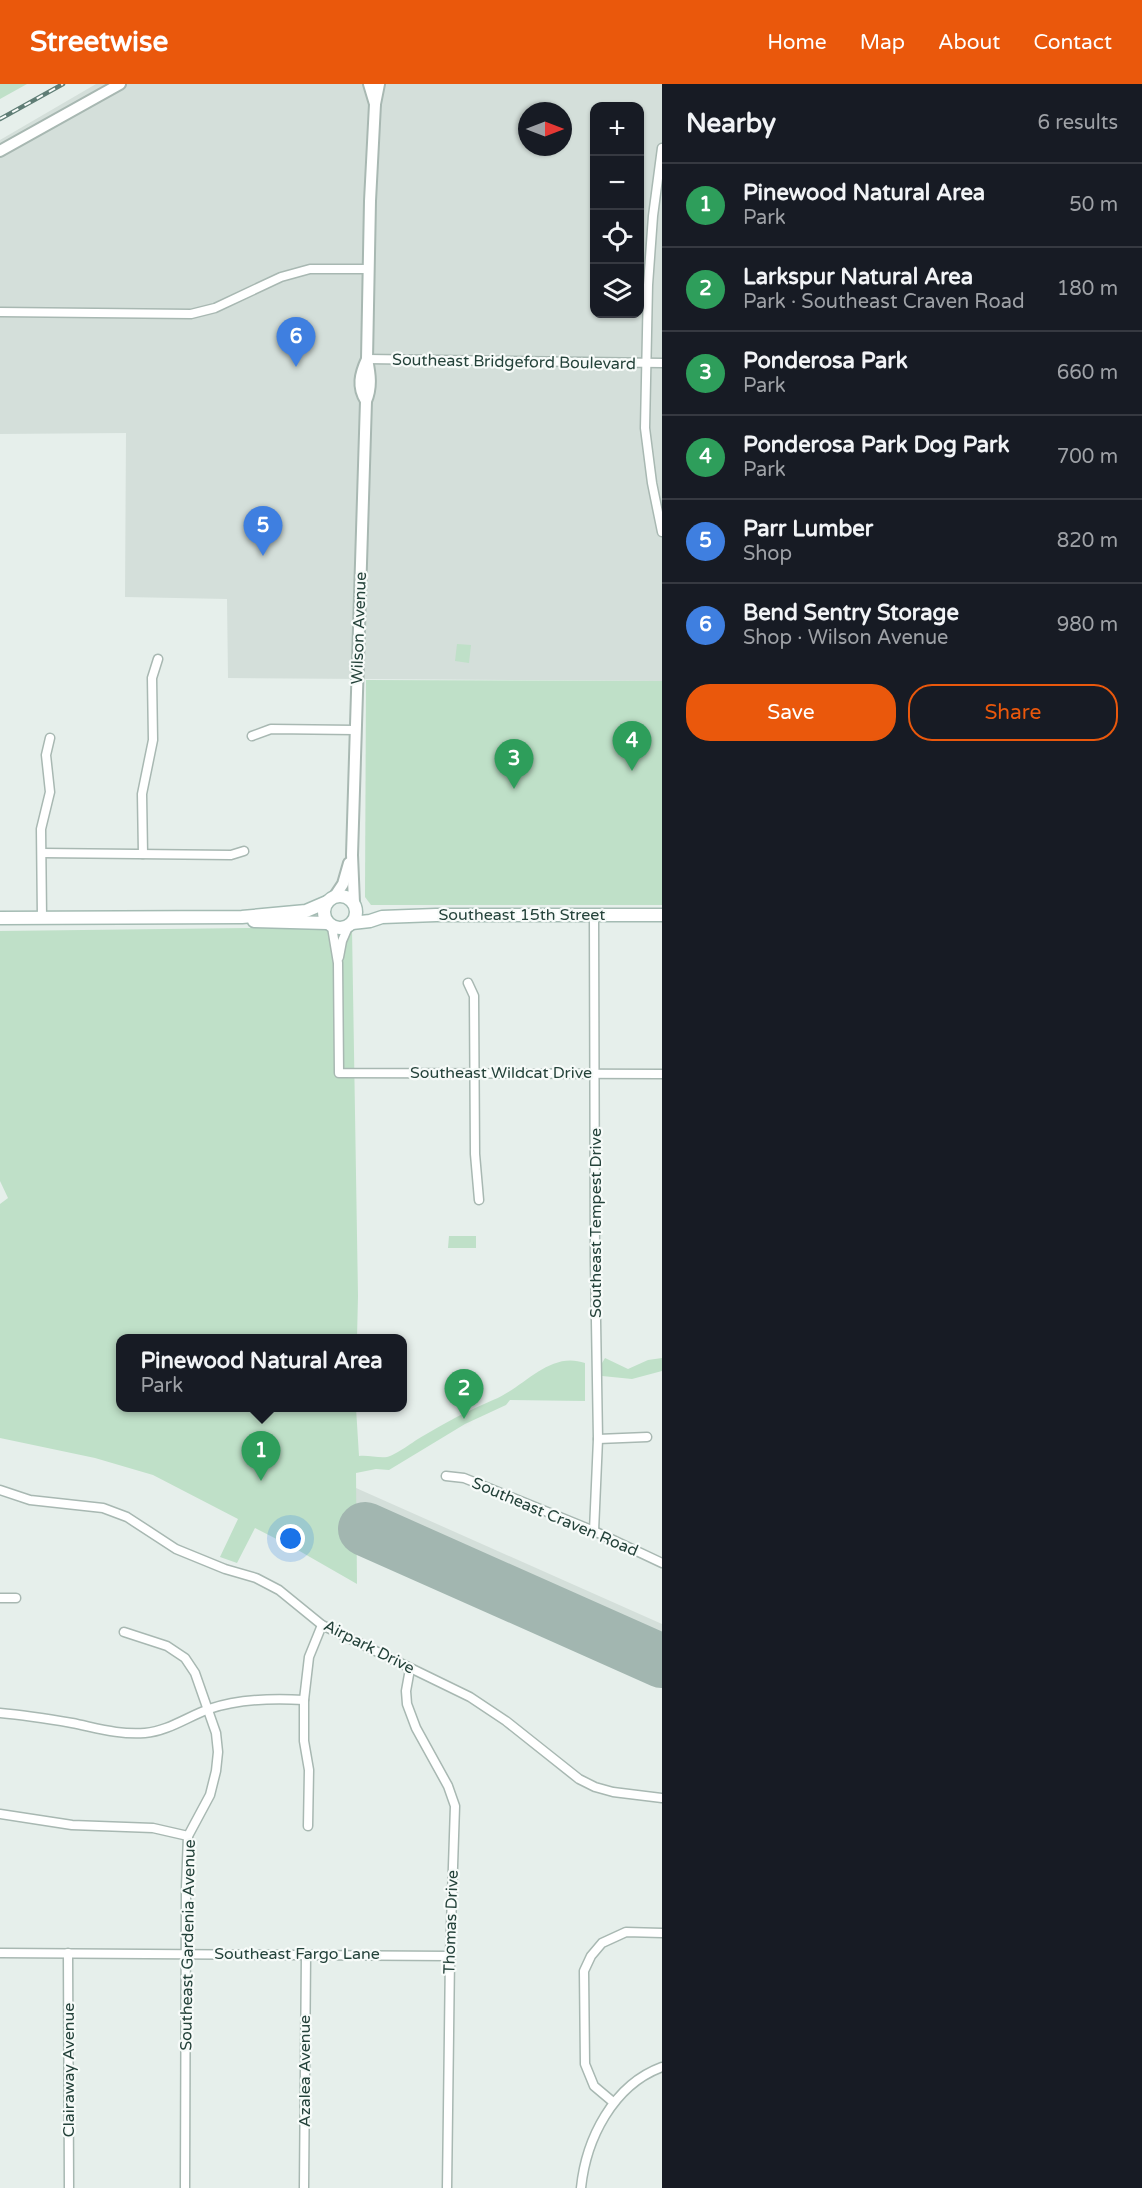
<!DOCTYPE html>
<meta charset="utf-8">
<style>
:root{--surface:#171b24;--page:#242831;--text:#f1f3f6;--muted:#9ea1a6;--line:#363941;--accent:#ea580c}
body{margin:0;font-family:"Varela Round",sans-serif;background:var(--page);color:var(--text)}
.controls{position:absolute;right:18px;top:18px;display:grid;overflow:hidden;border-radius:12px;box-shadow:0 2px 4px #0004}
.controls button{width:54px;height:54px;display:grid;place-items:center;padding:0;border:0;border-bottom:2px solid var(--line);background:var(--surface);color:var(--text);font:30px sans-serif}
.compass{position:absolute;left:518px;top:18px;width:54px;height:54px;border-radius:50%;background:var(--surface);box-shadow:0 2px 4px #0004;rotate:90deg}
.you{position:absolute;left:291px;top:1455px;width:21px;height:21px;margin:-15px;border:4px solid #fff;border-radius:50%;background:#1a73e8;box-shadow:0 0 0 9px #1a73e833}
.badge{display:grid;place-items:center;width:39px;height:39px;border-radius:50%;background:var(--accent);color:#fff;font-size:20px;font-weight:700}
.pin{position:absolute;translate:-50% -50px;filter:drop-shadow(0 2px 3px #0008)}
.pin::after{content:'';position:absolute;top:32px;width:21px;height:18px;background:inherit;clip-path:polygon(0 0,100% 0,50% 100%)}
.popup{position:absolute;left:116px;top:1250px;width:291px;height:78px;box-sizing:border-box;display:grid;place-content:center;border-radius:12px;background:var(--surface);filter:drop-shadow(0 2px 4px #0005);font-size:20px;white-space:nowrap;color:var(--muted)}
.popup b{font-size:22px;color:var(--text)}
.popup::after{content:'';position:absolute;left:50%;top:100%;margin-left:-12px;border:12px solid transparent;border-top-color:var(--surface)}
.list{margin:0;padding:0;list-style:none}
h2{display:flex;justify-content:space-between;align-items:center;height:78px;margin:0;padding:0 24px;font-size:26px}
h2 small{font-size:20px;font-weight:400;color:var(--muted)}
.list li{display:grid;grid-template-columns:39px 1fr auto;gap:18px;align-items:center;box-sizing:border-box;height:84px;padding:0 24px;border-top:2px solid var(--line)}
.list b{display:block;font-size:22px;white-space:nowrap}
.list p{margin:0;font-size:20px;white-space:nowrap;color:var(--muted)}
.list em{font-size:20px;font-style:normal;color:var(--muted)}
.actions{display:flex;gap:12px;padding:18px 24px}
.actions a{flex:1;padding:14px 0;border:2px solid var(--accent);border-radius:24px;text-align:center;font-size:21px;color:var(--accent)}
.actions .main{background:var(--accent);color:#fff}
.icon{flex:none;width:33px;height:33px;fill:none;stroke:currentColor;stroke-width:2;stroke-linecap:round;stroke-linejoin:round}
.map{position:relative;flex:none;width:662px;height:2104px;overflow:hidden}
header{display:flex;align-items:center;gap:36px;box-sizing:border-box;height:84px;padding:0 30px;background:var(--accent);color:#fff}
header strong{font-size:28px}
nav{display:flex;gap:33px;margin-inline-start:auto;font-size:21px}
main{display:flex}
aside{flex:1;background:var(--surface)}
.map>svg:first-child{display:block}
</style>
<header>
<strong>Streetwise</strong>
<nav><a>Home</a><a>Map</a><a>About</a><a>Contact</a></nav>
</header>
<main>
<div class="map">
<svg width="662" height="2104" viewBox="0 0 662 2104">
<rect width="100%" height="100%" fill="#e6efeb"/>
<g fill="#d4dfda" fill-rule="evenodd">
<path d="M96 0H662V597L228 594 227 515 125 513 126 349 0 350V56ZM594 22H640V230H594ZM527 27H563V63H527Z"/>
<polygon points="356,1404 662,1540 662,1598 356,1459"/>
</g>
<g fill="#bfe0c8">
<polygon points="0,0 27,0 0,15"/>
<polygon points="457,560 471,561 469,579 455,577"/>
<polygon points="366,596 662,597 662,821 371,821 365,813"/>
<path d="M247 844 352 845 358 1212 357 1254H120V1324H356L359 1372C368 1371 378 1374 387 1373 396 1371 414 1357 423 1352 446 1338 469 1326 493 1316 523 1305 549 1266 585 1279V1317L510 1316 506 1321 465 1340 389 1386 376 1385 356 1389 357 1500 296 1465 255 1444 237 1479 220 1473 238 1435 153 1391 95 1374 0 1354V1120L8 1114 0 1097V847Z"/>
<polygon points="449,1152 476,1152 476,1164 448,1164"/>
<polygon points="605,1274 628,1285 648,1276 662,1274 662,1287 632,1295 602,1292 602,1279"/>
</g>
<g fill="none" stroke-linecap="round" stroke-linejoin="round">
<polyline stroke="#a2b6b0" stroke-width="54" points="365,1445 662,1577"/>
<defs>
<g id="minor">
<polyline points="662,64 653,132 648,201 645,344 652,399 662,448"/>
<polyline points="0,228 191,230 215,224 281,193 310,185 368,185"/>
<polyline points="367,275 662,279"/>
<polyline points="252,652 271,645 355,646"/>
<polyline points="42,769 231,771 244,767"/>
<polyline points="143,770 142,710 153,656 152,594 158,575"/>
<polyline points="594,831 595,1178 598,1355 594,1447"/>
<polyline points="42,834 41,745 50,708 46,671 50,654"/>
<polyline points="332,843 338,879 339,989 662,990"/>
<polyline points="339,873 342,857 348,843"/>
<polyline points="468,899 474,912 475,1070 479,1116"/>
<polyline points="598,1355 647,1353"/>
<polyline points="446,1392 464,1394 594,1447 662,1479"/>
<polyline points="0,1406 30,1416 103,1424 127,1433 176,1465 225,1485 256,1494 279,1506 322,1541 470,1613 506,1637 579,1695 595,1703 613,1708 662,1714"/>
<polyline points="0,1514 16,1514"/>
<polyline points="124,1548 167,1562 185,1574 195,1589 216,1649 218,1668 216,1687 210,1711 188,1752 186,1804 185,2104"/>
<polyline points="410,1585 406,1607 407,1620 416,1644 448,1702 455,1722 450,1872 447,2104"/>
<path d="M0 1629C24 1631 49 1635 72 1639 97 1644 119 1651 145 1649 168 1647 187 1633 209 1625 239 1615 272 1614 304 1616"/>
<polyline points="0,1730 72,1741 153,1744 188,1752"/>
<polyline points="308,1742 309,1686 304,1657 304,1616 309,1573 322,1541"/>
<polyline points="0,1869 450,1872"/>
<polyline points="68,1869 69,2104"/>
<polyline points="613,2018 594,2002 585,1980 584,1887 591,1872 602,1859 626,1848 662,1849"/>
<polyline points="304,2104 306,1870"/>
<path d="M581 2104C586 2055 613 2001 662 1983"/>
</g>
<g id="tertiary">
<polyline points="369,0 375,20"/>
<polyline points="0,67 120,0"/>
<path d="M366 317C357 303 360 290 367 275"/>
<polyline points="335,812 343,800 349,779"/>
<path d="M354 819 352 771 366 317C372 303 370 290 367 275L370 117 375 20 379 0"/>
</g>
<g id="secondary">
<circle cx="340" cy="828" r="16"/>
<polyline points="0,834 242,833 306,827 327,818"/>
<polyline points="254,837 327,839"/>
<polyline points="352,839 370,837 382,833 436,831 662,831"/>
</g>
</defs>
<use href="#minor" stroke="#a8b8b2" stroke-width="11"/>
<use href="#tertiary" stroke="#a8b8b2" stroke-width="14"/>
<use href="#secondary" stroke="#a4bbb3" stroke-width="15"/>
<use href="#minor" stroke="#fff" stroke-width="8"/>
<use href="#tertiary" stroke="#fff" stroke-width="10"/>
<use href="#secondary" stroke="#fff" stroke-width="12"/>
<defs>
<polyline id="rail" points="0,35 63,0"/>
</defs>
<use href="#rail" stroke="#5f7d75" stroke-width="4.5"/>
<use href="#rail" stroke="#f7fbf9" stroke-width="2" stroke-dasharray="7" stroke-linecap="butt"/>
</g>
<g text-anchor="middle" dominant-baseline="central" stroke-width="4.5" stroke-linejoin="round" paint-order="stroke">
<g font-size="16" fill="#24423a" stroke="#f7fbf9">
<text transform="translate(514 278) rotate(1)">Southeast Bridgeford Boulevard</text>
<text transform="translate(359 544) rotate(-88)">Wilson Avenue</text>
<text x="522" y="831">Southeast 15th Street</text>
<text x="501" y="989">Southeast Wildcat Drive</text>
<text transform="translate(596 1139) rotate(-90)">Southeast Tempest Drive</text>
<text transform="translate(555 1433) rotate(23)">Southeast Craven Road</text>
<text transform="translate(369 1563) rotate(27)">Airpark Drive</text>
<text transform="translate(451 1838) rotate(-88)">Thomas Drive</text>
<text transform="translate(188 1861) rotate(-89)">Southeast Gardenia Avenue</text>
<text x="297" y="1870">Southeast Fargo Lane</text>
<text transform="translate(69 1986) rotate(-90)">Clairaway Avenue</text>
<text transform="translate(305 1987) rotate(-90)">Azalea Avenue</text>
</g>
</g>
</svg>
<div class="controls">
<button>+</button>
<button>−</button>
<button><svg class="icon" aria-label="locate" viewBox="0 0 24 24"><circle cx="12" cy="12" r="6"/><path d="M12 2v4M12 18v4M2 12h4M18 12h4"/></svg></button>
<button><svg class="icon" aria-label="layers" viewBox="0 0 24 24"><path d="M12 4l9 5-9 5-9-5zM3 14l9 5 9-5"/></svg></button>
</div>
<svg class="compass" viewBox="-18 -18 36 36"><path d="M0-13l5 13h-10z" fill="#e53935"/><path d="M0 13l5-13h-10z" fill="#9ea1a6"/></svg>
<div class="you"></div>
<div class="pin badge" style="left:261px;top:1397px;background:#2e9e5b">1</div>
<div class="popup"><b>Pinewood Natural Area</b>Park</div>
<div class="pin badge" style="left:464px;top:1335px;background:#2e9e5b">2</div>
<div class="pin badge" style="left:514px;top:705px;background:#2e9e5b">3</div>
<div class="pin badge" style="left:632px;top:687px;background:#2e9e5b">4</div>
<div class="pin badge" style="left:263px;top:472px;background:#3f7fe0">5</div>
<div class="pin badge" style="left:296px;top:283px;background:#3f7fe0">6</div>
</div>
<aside>
<h2>Nearby<small>6 results</small></h2>
<ul class="list">
<li><span class="badge" style="background:#2e9e5b">1</span><div><b>Pinewood Natural Area</b><p>Park</p></div><em>50 m</em></li>
<li><span class="badge" style="background:#2e9e5b">2</span><div><b>Larkspur Natural Area</b><p>Park · Southeast Craven Road</p></div><em>180 m</em></li>
<li><span class="badge" style="background:#2e9e5b">3</span><div><b>Ponderosa Park</b><p>Park</p></div><em>660 m</em></li>
<li><span class="badge" style="background:#2e9e5b">4</span><div><b>Ponderosa Park Dog Park</b><p>Park</p></div><em>700 m</em></li>
<li><span class="badge" style="background:#3f7fe0">5</span><div><b>Parr Lumber</b><p>Shop</p></div><em>820 m</em></li>
<li><span class="badge" style="background:#3f7fe0">6</span><div><b>Bend Sentry Storage</b><p>Shop · Wilson Avenue</p></div><em>980 m</em></li>
</ul>
<div class="actions"><a class="main">Save</a><a>Share</a></div>
</aside>
</main>
